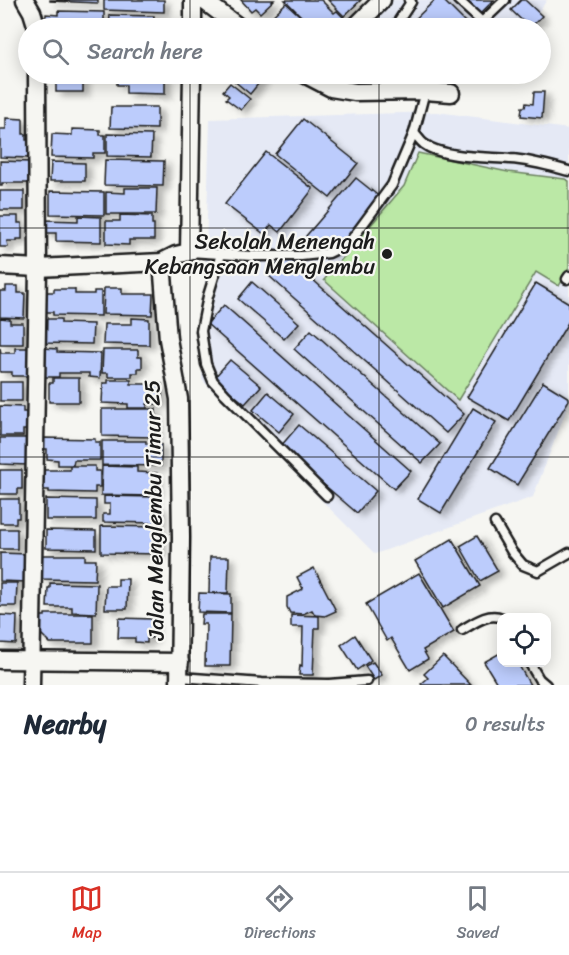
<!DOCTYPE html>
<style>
:root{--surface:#fff;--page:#f6f6f7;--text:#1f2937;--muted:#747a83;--line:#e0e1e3;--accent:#d93025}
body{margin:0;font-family:Sriracha,sans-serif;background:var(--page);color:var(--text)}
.controls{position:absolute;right:18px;bottom:18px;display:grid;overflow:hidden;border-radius:12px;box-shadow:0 3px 15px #0003}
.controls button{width:54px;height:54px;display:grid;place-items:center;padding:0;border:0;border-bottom:2px solid var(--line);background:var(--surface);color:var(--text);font:30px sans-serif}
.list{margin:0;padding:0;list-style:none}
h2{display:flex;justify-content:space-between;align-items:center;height:78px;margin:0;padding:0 24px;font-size:26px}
h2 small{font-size:20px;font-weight:400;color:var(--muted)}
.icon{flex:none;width:33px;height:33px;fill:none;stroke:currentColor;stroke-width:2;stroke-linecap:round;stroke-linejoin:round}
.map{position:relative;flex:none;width:569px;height:685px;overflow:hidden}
.search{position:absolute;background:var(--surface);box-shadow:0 3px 15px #0003;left:18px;right:18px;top:18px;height:66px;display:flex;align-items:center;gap:15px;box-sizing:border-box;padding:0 21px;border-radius:33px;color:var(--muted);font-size:22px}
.sheet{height:186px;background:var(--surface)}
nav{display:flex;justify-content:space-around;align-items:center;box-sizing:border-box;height:84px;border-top:2px solid var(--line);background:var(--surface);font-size:16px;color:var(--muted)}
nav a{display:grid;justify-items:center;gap:3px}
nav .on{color:var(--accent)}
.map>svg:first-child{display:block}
</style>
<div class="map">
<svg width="569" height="685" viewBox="0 0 569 685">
<defs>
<filter id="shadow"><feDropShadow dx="6" dy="4" stdDeviation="3" flood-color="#0004"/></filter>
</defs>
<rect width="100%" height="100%" fill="#f6f6f2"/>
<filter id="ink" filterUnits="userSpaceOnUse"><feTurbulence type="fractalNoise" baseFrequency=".0167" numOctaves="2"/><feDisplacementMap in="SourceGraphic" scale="12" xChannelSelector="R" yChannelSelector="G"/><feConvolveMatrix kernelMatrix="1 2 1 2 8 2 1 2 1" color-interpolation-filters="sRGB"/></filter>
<g filter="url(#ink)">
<g fill="#e5e9f5">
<polygon points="392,0 547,0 527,28 363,28"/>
<polygon points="436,112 569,129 569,403 533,497 375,554 202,380 210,119"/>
</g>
<polygon fill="#bbe8a6" stroke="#6c8261" stroke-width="1.5" points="418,153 508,172 565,179 569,181 569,268 559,286 536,272 458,400 324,280 404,186"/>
<g fill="#bcccfc" stroke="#1c1c1c" stroke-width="1.5" filter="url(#shadow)">
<polygon points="50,0 98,0 98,3 50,1"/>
<polygon points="104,0 164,0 164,12 104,10"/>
<polygon points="241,0 274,0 260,13 255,8 251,11"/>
<polygon points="285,0 321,0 334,13 337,11 348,22 342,28 313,28"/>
<polygon points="328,0 361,0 344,16"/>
<polygon points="435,0 443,0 469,26 467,28 406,28"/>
<polygon points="466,0 494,0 480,14"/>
<polygon points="521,0 525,0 542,16 530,28 511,10"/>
<polygon points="286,3 309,24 307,27 308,28 266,28 263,25"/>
<polygon points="58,11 104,12 104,28 45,28 46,14 58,15"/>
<polygon points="110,15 154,16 153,28 109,28"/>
<rect x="56" y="74" width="27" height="18"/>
<polygon points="117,74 165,74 165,94 126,93 126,85 117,85"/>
<polygon points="238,74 257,74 263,78 250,94 233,80"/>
<polygon points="230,83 250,99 241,110 226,99 229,96 223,91"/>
<polygon points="534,92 544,92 542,118 521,116 522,107 525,107 526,103 533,104"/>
<polygon points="111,107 157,107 157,129 110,128"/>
<polygon points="6,118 23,119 23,134 26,134 26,140 32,140 31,158 0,157 0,129 6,129"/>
<polygon points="303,119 358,163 330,198 275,154"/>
<polygon points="72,129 100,130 100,135 105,135 105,153 93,153 93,158 51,157 52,134 72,135"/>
<polygon points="107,134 152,135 151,157 107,156"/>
<polygon points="266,152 313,189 280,232 271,225 264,234 225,204"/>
<polygon points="105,160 164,161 163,186 104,185"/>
<polygon points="0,161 31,162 30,183 2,183 2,186 0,186"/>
<polygon points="51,162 85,163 85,181 50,181"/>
<polygon points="356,178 381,198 330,256 306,236"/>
<polygon points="125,188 157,188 156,214 106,214 106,192 125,193"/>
<rect x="0" y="191" width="24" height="19"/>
<polygon points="50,191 104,192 104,215 50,214"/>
<polygon points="120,215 152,216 152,224 154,224 154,240 129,240 129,245 106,244 106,221 120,221"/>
<polygon points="0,216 18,216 18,223 22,223 22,239 17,239 17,241 7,241 8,247 0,247"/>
<polygon points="78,216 101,217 101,242 56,241 56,233 45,233 45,220 78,221"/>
<polygon points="285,255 464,414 446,433 268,275"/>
<polygon points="252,282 299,323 284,339 238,299"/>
<polygon points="536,283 569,303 569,321 509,421 467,397"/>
<polygon points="6,286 18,286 18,293 25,293 24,318 0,317 0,291 6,291"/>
<polygon points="104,288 122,288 122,294 153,294 152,315 103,314"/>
<polygon points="54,289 75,289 75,294 94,294 94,291 101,291 101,316 53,315 53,312 44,312 44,292 54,292"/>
<polygon points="224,305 411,471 394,489 207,324"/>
<polygon points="0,318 10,319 10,323 23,323 23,344 0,344"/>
<polygon points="132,318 149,319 149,345 103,344 104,324 132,324"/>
<polygon points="43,319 61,319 61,323 93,324 92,344 43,343"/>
<polygon points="311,330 440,444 422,463 294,349"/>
<polygon points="0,348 1,353 15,353 15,348 30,348 30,376 12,376 12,372 0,372"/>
<polygon points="44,348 57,349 57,352 101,353 100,378 89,377 89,373 59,373 59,377 43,377"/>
<polygon points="103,350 138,350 138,357 142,357 142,368 138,368 138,373 132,373 132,377 108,377 108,373 102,373"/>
<polygon points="230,360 261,386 245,404 214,378"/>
<polygon points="53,378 79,378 79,402 49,402 49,383 53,383"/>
<polygon points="108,380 131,380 131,384 162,384 162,404 147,404 147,408 128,408 128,404 102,403 103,383 108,383"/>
<rect x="0" y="382" width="22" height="19"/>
<polygon points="543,382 569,398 569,400 517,485 490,468"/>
<polygon points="268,392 294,414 279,432 253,410"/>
<polygon points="0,406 23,407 23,412 29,412 29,430 23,430 23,436 0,436"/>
<polygon points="473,408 496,422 441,513 418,499"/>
<polygon points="102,409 156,409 156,437 102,436"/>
<polygon points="299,425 376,491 357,513 280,447"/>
<polygon points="0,438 29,438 28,465 0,464"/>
<polygon points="43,438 95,439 95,442 100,442 100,460 74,460 73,465 58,465 58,460 47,459 47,449 43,449"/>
<polygon points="102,441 146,441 146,444 161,444 161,466 102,465"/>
<polygon points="70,466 95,466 95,471 100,471 100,487 95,487 95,493 49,492 49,490 41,490 41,479 44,480 44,470 70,470"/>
<polygon points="102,466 137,467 137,472 157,473 156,492 152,492 152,496 101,495"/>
<polygon points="0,470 22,470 22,489 18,489 18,494 0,494"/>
<polygon points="104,496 154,497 154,507 160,507 160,523 103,522 103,514 110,514 110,504 104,504"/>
<polygon points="0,499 19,499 19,518 16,518 16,523 0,523"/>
<polygon points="46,499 96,500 96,520 46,520"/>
<polygon points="101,526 160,527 160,554 101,553"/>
<rect x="0" y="529" width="17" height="20"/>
<polygon points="46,530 96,531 96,549 46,548"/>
<polygon points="477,536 498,571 480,581 460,546"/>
<polygon points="452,539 480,586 443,608 415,561"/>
<polygon points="0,553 28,554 27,582 0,581"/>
<polygon points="42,555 85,555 85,560 96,560 95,580 41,579"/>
<polygon points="210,557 229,557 228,593 209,593"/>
<polygon points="314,568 336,611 325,616 315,615 312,610 303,614 290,613 287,607 287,597 303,589 297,577"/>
<polygon points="419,573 454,632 423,650 428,659 410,670 391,638 387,641 366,604"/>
<polygon points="118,579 128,579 127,609 105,609 106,586 118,586"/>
<polygon points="0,583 17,583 16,606 0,606"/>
<polygon points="50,583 97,584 96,613 72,612 72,607 47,607 48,588 50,588"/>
<polygon points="199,593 231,594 231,613 198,612"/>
<polygon points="45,614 93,614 93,643 50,643 39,632 39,616 45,616"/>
<polygon points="202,614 231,614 230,666 205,666 206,624 201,624"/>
<polygon points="0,615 17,616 16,644 0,643"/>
<polygon points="291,615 319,616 319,628 315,628 313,675 299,675 300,665 302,666 303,627 291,627"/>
<polygon points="119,618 152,619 152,638 147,638 147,643 135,642 135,638 118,638"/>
<polygon points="355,635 371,660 357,670 341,645"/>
<polygon points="502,652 502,662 517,662 530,685 498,685 484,662"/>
<polygon points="443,656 471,685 422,685 421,684 428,678 424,674"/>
<polygon points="373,662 382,675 374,680 365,666"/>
</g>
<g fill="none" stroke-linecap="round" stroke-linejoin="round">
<defs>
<g id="lane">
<polyline points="458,0 482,22 505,0"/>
<polyline points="394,28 411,2 409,0"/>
<polyline points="475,28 482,22"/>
<path d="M414 133C417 136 420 141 424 144 442 158 487 157 510 159 530 160 550 166 569 171"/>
<polyline points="189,252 252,256 301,256 329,253 349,243 392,185 414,133 425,91"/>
<polyline points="221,254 208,296 201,331 206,364 213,381 225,394 327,496"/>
<polyline points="567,279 569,276"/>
<polyline points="495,523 512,552 523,565 538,571 569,553"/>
<path d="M462 630C474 623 488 612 502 618"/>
<polyline points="529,662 539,679 546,685"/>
<polyline points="180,677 262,683 329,684 367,681"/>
</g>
<g id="street">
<polyline points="25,0 32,12 37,28"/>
<polyline points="203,0 240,28"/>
<polyline points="193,28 193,0"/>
<polyline points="354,28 382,0"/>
<polyline points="304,74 331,88 355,92 425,91 451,93"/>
<polyline points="162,262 168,339 179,399 181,538 179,685"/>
<polyline points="0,266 38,268 162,262 176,255 189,252 192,74"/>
<polyline points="0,660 180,662"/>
<polyline points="31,685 38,268 37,74"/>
</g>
</defs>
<use href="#lane" stroke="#1c1c1c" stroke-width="13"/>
<use href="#street" stroke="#1c1c1c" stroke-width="21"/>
<use href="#lane" stroke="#f6f6f2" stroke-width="8"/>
<use href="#street" stroke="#f6f6f2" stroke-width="16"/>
</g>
</g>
<path fill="none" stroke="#1c1c1c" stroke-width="1.5" stroke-opacity="0.55" d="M190 0V28M379 0V28M190 74V685M379 74V685M0 228H569M0 457H569"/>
<circle fill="#1c1c1c" stroke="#f6f6f2" stroke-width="2" cx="387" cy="254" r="6"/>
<g text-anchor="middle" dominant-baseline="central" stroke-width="4.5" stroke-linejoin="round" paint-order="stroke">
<g font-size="22" fill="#1c1c1c" stroke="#f6f6f2" text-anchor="end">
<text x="375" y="241">Sekolah Menengah<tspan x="375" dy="25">Kebangsaan Menglembu</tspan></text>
</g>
<g font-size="22" fill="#1c1c1c" stroke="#f6f6f2">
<text transform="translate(154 510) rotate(-91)">Jalan Menglembu Timur 25</text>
</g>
</g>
</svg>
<div class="controls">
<button><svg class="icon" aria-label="locate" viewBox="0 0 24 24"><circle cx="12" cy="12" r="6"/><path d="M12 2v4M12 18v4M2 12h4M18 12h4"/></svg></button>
</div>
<div class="search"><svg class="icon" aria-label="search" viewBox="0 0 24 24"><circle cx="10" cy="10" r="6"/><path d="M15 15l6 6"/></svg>Search here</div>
</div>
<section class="sheet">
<h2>Nearby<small>0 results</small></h2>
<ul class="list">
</ul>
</section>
<nav>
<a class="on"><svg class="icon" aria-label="map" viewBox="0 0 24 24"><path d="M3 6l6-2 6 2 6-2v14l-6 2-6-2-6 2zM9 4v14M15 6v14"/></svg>Map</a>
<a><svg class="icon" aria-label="directions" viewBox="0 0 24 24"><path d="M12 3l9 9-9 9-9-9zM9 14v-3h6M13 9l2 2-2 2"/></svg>Directions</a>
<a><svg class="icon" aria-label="saved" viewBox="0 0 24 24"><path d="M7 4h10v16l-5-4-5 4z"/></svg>Saved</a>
</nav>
